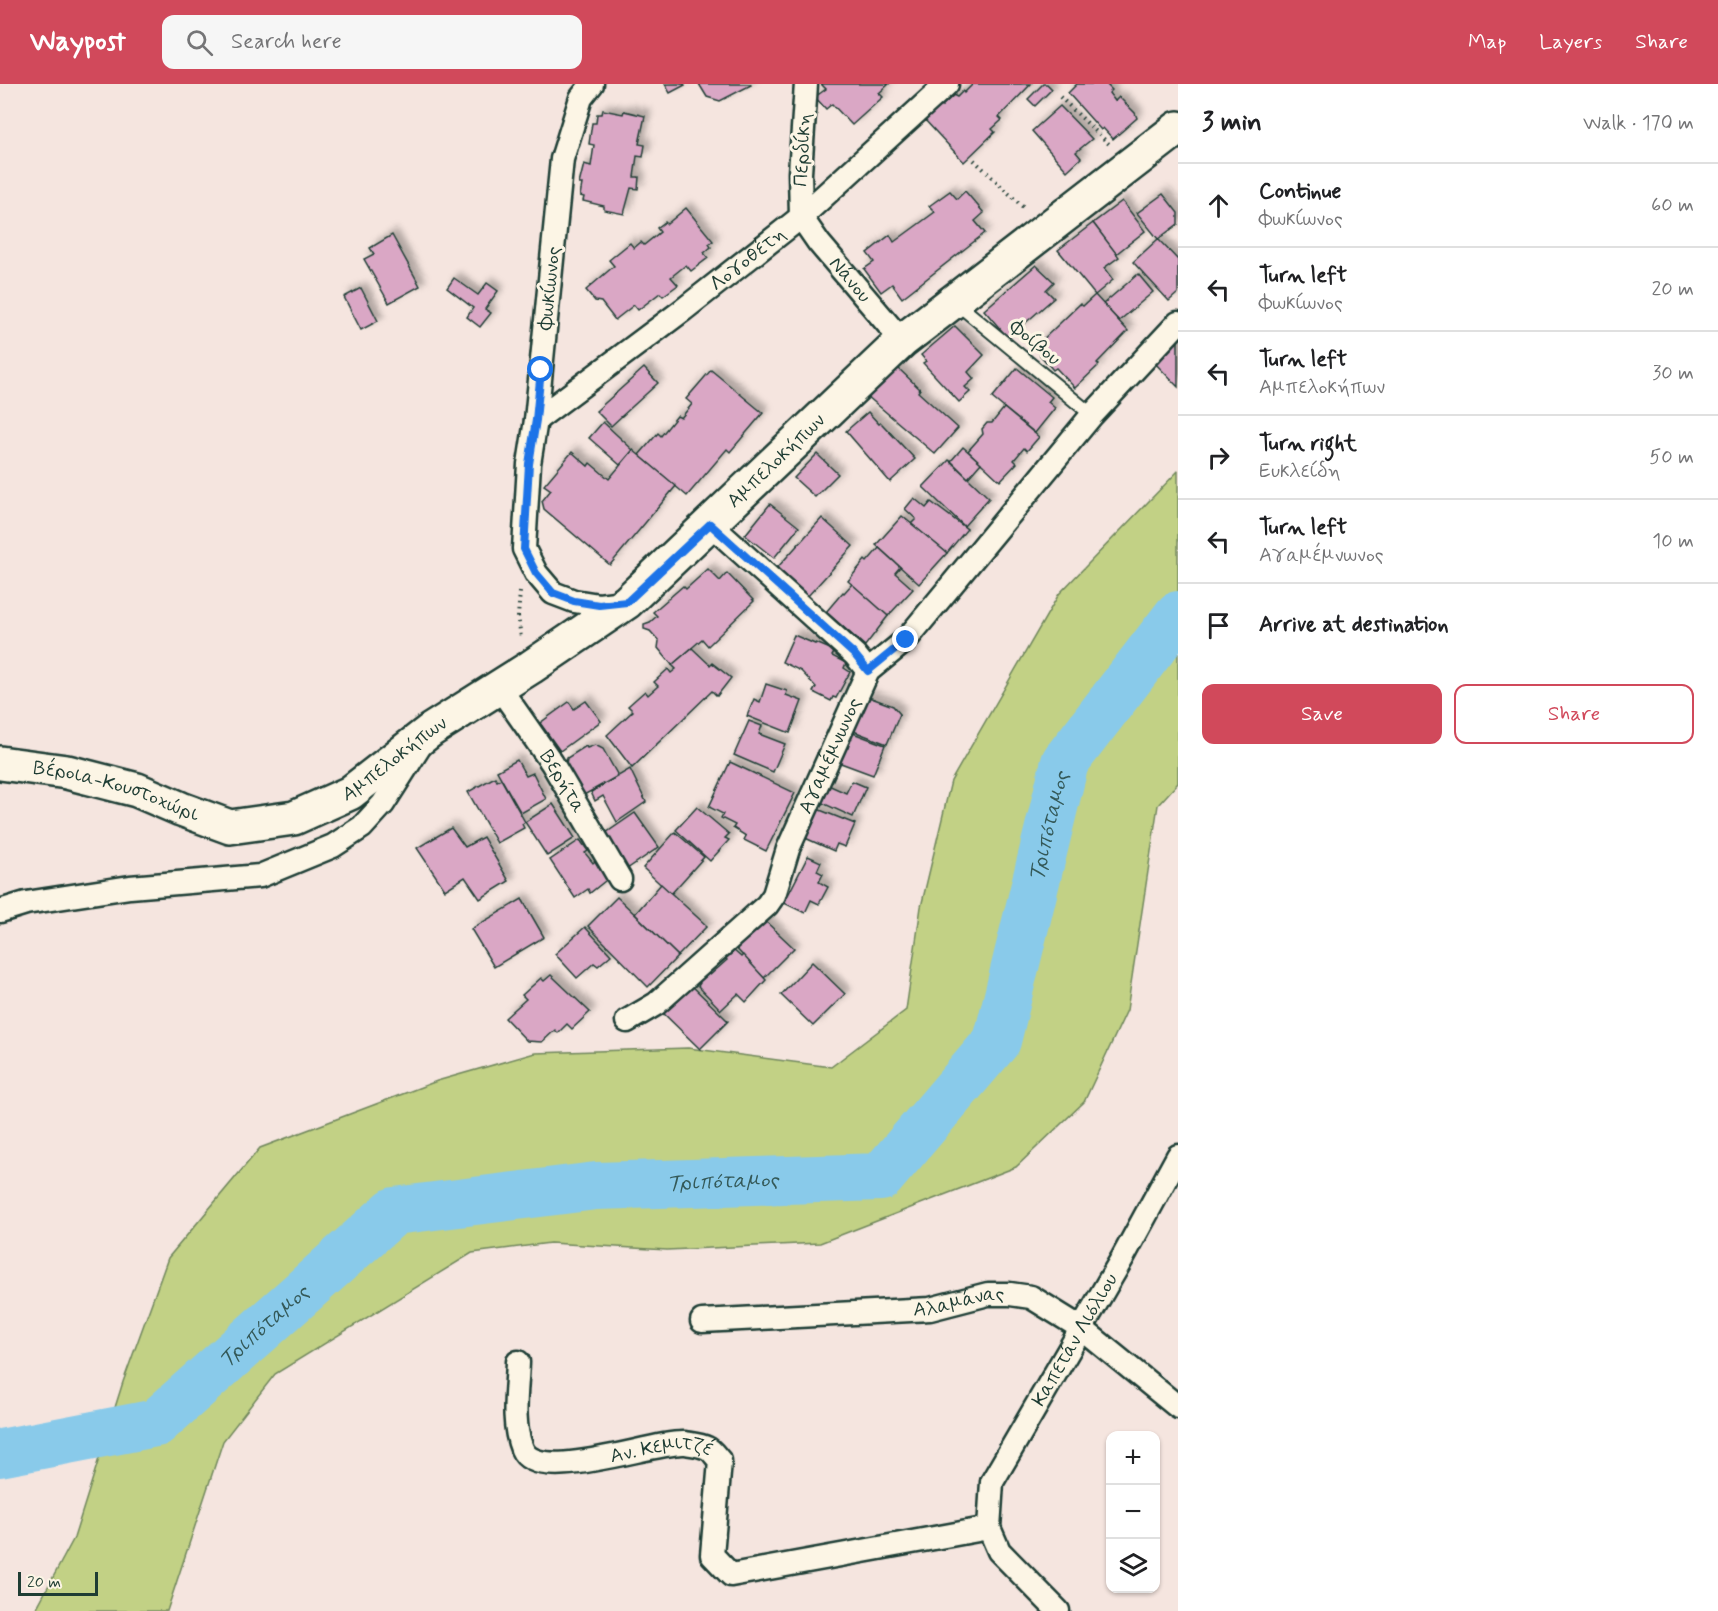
<!DOCTYPE html>
<meta charset="utf-8">
<style>
:root{--surface:#fff;--page:#f6f6f6;--text:#202124;--muted:#757577;--line:#e0e0e0;--accent:#d1495b}
body{margin:0;font-family:Mynerve,sans-serif;background:var(--page);color:var(--text)}
.controls{position:absolute;right:18px;bottom:18px;display:grid;overflow:hidden;border-radius:12px;box-shadow:0 2px 4px #0004}
.controls button{width:54px;height:54px;display:grid;place-items:center;padding:0;border:0;border-bottom:2px solid var(--line);background:var(--surface);color:var(--text);font:30px sans-serif}
.scale{position:absolute;left:18px;bottom:15px;width:80px;box-sizing:border-box;padding-left:6px;border:3px solid #1f3d34;border-top:0;font-size:16px;line-height:21px;white-space:nowrap;color:#1f3d34;-webkit-text-stroke:4px #fcf5e5;paint-order:stroke}
.stop{position:absolute;width:18px;height:18px;margin:-14px;border:4px solid #1a73e8;border-radius:50%;background:#fff}
.stop.end{background:#1a73e8;border-color:#fff;box-shadow:0 2px 6px #0008}
.list{margin:0;padding:0;list-style:none}
h2{display:flex;justify-content:space-between;align-items:center;height:78px;margin:0;padding:0 24px;font-size:26px}
h2 small{font-size:20px;font-weight:400;color:var(--muted)}
.list li{display:grid;grid-template-columns:39px 1fr auto;gap:18px;align-items:center;box-sizing:border-box;height:84px;padding:0 24px;border-top:2px solid var(--line)}
.list b{display:block;font-size:22px;white-space:nowrap}
.list p{margin:0;font-size:20px;white-space:nowrap;color:var(--muted)}
.list em{font-size:20px;font-style:normal;color:var(--muted)}
.actions{display:flex;gap:12px;padding:18px 24px}
.actions a{flex:1;padding:14px 0;border:2px solid var(--accent);border-radius:12px;text-align:center;font-size:21px;color:var(--accent)}
.actions .main{background:var(--accent);color:#fff}
.icon{flex:none;width:33px;height:33px;fill:none;stroke:currentColor;stroke-width:2;stroke-linecap:round;stroke-linejoin:round}
.map{position:relative;flex:none;width:1178px;height:1527px;overflow:hidden}
header{display:flex;align-items:center;gap:36px;box-sizing:border-box;height:84px;padding:0 30px;background:var(--accent);color:#fff}
header strong{font-size:28px}
nav{display:flex;gap:33px;margin-inline-start:auto;font-size:21px}
.search{width:420px;height:54px;background:var(--page);display:flex;align-items:center;gap:15px;box-sizing:border-box;padding:0 21px;border-radius:12px;color:var(--muted);font-size:22px}
main{display:flex}
aside{flex:1;background:var(--surface)}
.map>svg:first-child{display:block}
</style>
<header>
<strong>Waypost</strong>
<div class="search"><svg class="icon" aria-label="search" viewBox="0 0 24 24"><circle cx="10" cy="10" r="6"/><path d="M15 15l6 6"/></svg>Search here</div>
<nav><a>Map</a><a>Layers</a><a>Share</a></nav>
</header>
<main>
<div class="map">
<svg width="1178" height="1527" viewBox="0 0 1178 1527">
<defs>
<filter id="shadow"><feDropShadow dx="5.5" dy="-5.5" stdDeviation="3" flood-color="#0004"/></filter>
</defs>
<rect width="100%" height="100%" fill="#f5e5df"/>
<filter id="ink" filterUnits="userSpaceOnUse"><feTurbulence type="fractalNoise" baseFrequency=".0167" numOctaves="2"/><feDisplacementMap in="SourceGraphic" scale="12" xChannelSelector="R" yChannelSelector="G"/><feConvolveMatrix kernelMatrix="1 2 1 2 8 2 1 2 1" color-interpolation-filters="sRGB"/></filter>
<g filter="url(#ink)">
<polygon fill="#c2d185" stroke="#70875c" stroke-width="1.5" points="1178,387 1178,699 1158,721 1127,926 1084,1018 1016,1083 820,1159 667,1166 550,1159 472,1169 275,1290 223,1357 167,1527 35,1527 74,1454 123,1298 168,1174 260,1064 437,997 535,969 688,964 831,983 906,926 921,823 951,697 1059,510"/>
<g fill="none" stroke-linecap="round" stroke-linejoin="round">
<path stroke="#89caea" stroke-width="48" id="s1" d="M0 1369 156 1339 394 1127 596 1102 881 1093 997 957 1065 678 1178 531"/>
</g>
<g fill="#daa7c5" stroke="#1f3d34" stroke-width="1.5" filter="url(#shadow)">
<polygon points="665,0 684,0 685,1 670,9"/>
<polygon points="699,0 750,0 751,1 720,17 707,13"/>
<polygon points="821,0 889,0 879,9 883,13 852,41 832,20 826,25 815,13 826,5"/>
<polygon points="973,0 1031,0 999,33 1002,36 992,45 995,48 964,78 924,35 939,21 941,23 953,11 957,13 963,7 964,9"/>
<polygon points="1043,0 1047,0 1052,5 1035,22 1028,15"/>
<polygon points="1077,0 1106,0 1112,6 1109,9 1115,17 1119,13 1135,29 1137,34 1113,55 1103,44 1101,46 1068,9"/>
<polygon points="1060,22 1092,55 1076,68 1081,74 1067,87 1032,47"/>
<polygon points="603,26 623,30 624,27 645,32 639,60 645,61 643,73 637,72 634,93 639,93 638,105 631,104 624,130 604,126 604,122 583,117 584,113 580,112 582,100 579,100 584,80 591,82 594,61 589,60 592,39 596,39 597,30 602,30"/>
<polygon points="950,107 957,115 965,107 984,129 975,137 985,149 902,214 892,200 881,208 864,185 874,178 867,169 890,151 894,158 935,128 929,122"/>
<polygon points="1163,110 1178,129 1178,140 1158,155 1137,129"/>
<polygon points="1122,117 1145,147 1116,170 1093,139"/>
<polygon points="686,124 713,157 709,160 711,163 704,169 708,174 691,187 686,181 671,193 678,201 663,212 660,209 638,226 634,221 615,236 601,218 595,217 586,206 614,182 609,176 630,159 634,164 641,158 644,161 660,148 657,144 665,138 667,140"/>
<polygon points="1093,139 1119,173 1104,184 1113,196 1095,211 1058,166"/>
<polygon points="392,151 420,202 389,219 364,175 374,170 370,164"/>
<polygon points="1158,155 1178,176 1178,209 1169,217 1133,178"/>
<polygon points="1036,181 1054,198 1046,206 1054,214 1008,254 984,226"/>
<polygon points="1138,190 1153,208 1119,237 1103,220"/>
<polygon points="454,194 478,211 487,199 498,207 485,225 491,229 480,243 467,233 473,224 447,204"/>
<polygon points="361,204 378,237 361,246 344,213"/>
<polygon points="1095,211 1128,247 1097,279 1099,281 1075,304 1056,284 1053,286 1040,271 1042,269 1036,262 1080,220 1083,222"/>
<polygon points="955,242 984,271 968,288 974,295 965,303 970,308 959,318 923,279 926,277 921,271"/>
<polygon points="1178,251 1178,303 1152,276"/>
<polygon points="897,283 920,305 918,308 958,344 935,370 867,312"/>
<polygon points="644,284 658,299 611,342 596,327"/>
<polygon points="1017,284 1052,313 1048,318 1055,324 1035,349 992,314"/>
<polygon points="711,286 763,329 730,368 727,365 687,412 639,371 658,349 661,352 677,332 681,334 692,320 686,315"/>
<polygon points="1004,324 1039,353 1027,367 1024,364 1014,376 1017,379 1000,397 968,367 983,350 982,345 987,339 992,339"/>
<polygon points="868,328 879,340 881,339 915,375 890,398 846,347"/>
<polygon points="603,338 633,366 620,381 589,354"/>
<polygon points="963,363 981,379 968,394 951,377"/>
<polygon points="633,366 676,402 610,481 544,425 542,417 551,406 544,401 572,368 588,382 590,379 609,395"/>
<polygon points="817,370 838,390 815,413 794,394"/>
<polygon points="949,376 989,414 964,442 923,403"/>
<polygon points="914,414 926,424 931,418 967,445 947,469 911,440 916,435 905,425"/>
<polygon points="770,420 799,443 774,474 745,451"/>
<polygon points="902,432 947,469 919,500 876,461"/>
<polygon points="822,434 853,462 808,512 777,484"/>
<polygon points="879,464 900,483 895,489 913,505 888,532 848,497 865,476 867,478"/>
<polygon points="708,485 720,497 727,489 754,517 708,562 702,555 672,581 658,564 659,557 650,547 644,545 644,540 650,538 657,532 653,528 683,502 686,505"/>
<polygon points="852,500 888,532 865,562 826,528 843,508 844,509"/>
<polygon points="794,551 815,560 816,559 835,567 832,572 846,579 844,584 850,588 836,614 833,613 831,617 813,608 816,603 801,587 782,578"/>
<polygon points="692,564 710,581 712,579 731,594 717,612 712,607 632,684 607,651 633,627 628,622 645,607 648,611 658,602 654,598 668,585 671,589 676,585 672,581"/>
<polygon points="766,600 787,607 786,611 802,617 790,649 747,632 754,615 760,618"/>
<polygon points="866,612 893,622 900,630 887,660 851,646"/>
<polygon points="586,617 601,637 560,667 540,639 569,618 574,625"/>
<polygon points="749,637 762,642 759,650 785,660 773,688 734,671"/>
<polygon points="853,649 885,661 873,691 838,678 844,662 848,664"/>
<polygon points="595,661 603,665 617,690 616,693 584,711 566,680 567,674 586,662 587,664"/>
<polygon points="517,676 526,692 533,689 546,715 521,729 497,687"/>
<polygon points="730,678 795,709 766,767 744,756 746,752 733,744 735,741 721,734 723,730 709,723"/>
<polygon points="630,685 646,718 617,738 603,712 595,717 591,708"/>
<polygon points="495,693 497,697 501,695 525,738 522,740 524,744 497,759 468,708"/>
<polygon points="852,697 866,703 853,733 818,717 826,700 846,709"/>
<polygon points="553,720 575,754 547,772 525,738"/>
<polygon points="697,723 729,750 725,754 729,756 710,777 676,746"/>
<polygon points="815,724 855,740 845,763 837,760 834,767 803,753"/>
<polygon points="635,729 659,763 627,785 603,751"/>
<polygon points="451,744 465,763 483,753 509,797 480,815 465,793 445,806 417,764"/>
<polygon points="675,748 704,773 671,810 643,784"/>
<polygon points="580,756 588,767 585,769 593,779 596,776 610,793 590,809 588,805 575,814 550,776"/>
<polygon points="808,772 821,778 817,787 823,790 819,798 828,803 819,820 811,816 805,829 784,819"/>
<polygon points="661,800 707,842 678,872 635,830"/>
<polygon points="617,813 678,872 648,903 588,842"/>
<polygon points="522,815 544,853 494,883 471,845"/>
<polygon points="763,835 794,864 764,894 733,861"/>
<polygon points="585,843 611,871 598,882 594,879 577,894 555,870"/>
<polygon points="733,866 741,873 743,871 766,896 746,918 738,910 721,926 698,902 700,899 698,898 707,889 710,891 727,876 725,874"/>
<polygon points="812,878 845,910 813,942 781,911"/>
<polygon points="551,891 590,928 572,945 567,940 558,949 555,946 542,958 527,957 505,934 526,915 522,911 541,894 544,897"/>
<polygon points="688,898 728,937 700,965 660,926"/>
</g>
<g fill="none" stroke-linecap="round" stroke-linejoin="round">
<defs>
<polyline id="lane" points="954,217 1092,331"/>
<g id="street">
<polyline points="592,0 581,14 562,75 536,336 529,380 524,465 536,489 553,509 574,517 599,521 623,518"/>
<path id="s2" d="M806 0 800 89 801 133 819 159 902 257"/>
<path id="s3" d="M536 336 683 226 801 133 947 0"/>
<polyline points="710,440 855,571 868,587"/>
<path id="s4" d="M499 603 552 679 620 795"/>
<polyline points="0,827 26,819 130,803 260,792 333,762 362,743 383,720 420,662"/>
<path id="s5" d="M627 937 656 920 767 821 774 811 788 765 868 587 906 556 1092 331 1178 239"/>
<path id="s6" d="M702 1237 930 1225 988 1210H1010L1031 1213 1081 1244 1178 1323"/>
<path id="s7" d="M518 1278C517 1306 511 1338 522 1365 537 1402 653 1357 685 1359 691 1360 701 1361 707 1364 712 1366 716 1373 720 1377L712 1471 731 1491 989 1444"/>
<path id="s8" d="M1058 1527 999 1467 989 1444 992 1398 1123 1173 1178 1072"/>
</g>
<g id="secondary">
<path id="s9" d="M0 679 67 688 137 706 181 725 230 743 294 734 350 709 431 646 531 583 627 518 902 257 1178 44"/>
</g>
</defs>
<use href="#lane" stroke="#1f3d34" stroke-width="16"/>
<use href="#street" stroke="#1f3d34" stroke-width="27"/>
<use href="#secondary" stroke="#1f3d34" stroke-width="38"/>
<g stroke="#1f3d34" stroke-width="4" stroke-dasharray="1.5 4.5" stroke-linecap="butt">
<polyline points="1060,13 1109,60"/>
<polyline points="974,76 1025,125"/>
<polyline points="520,508 518,532 521,554"/>
</g>
<use href="#lane" stroke="#fcf5e5" stroke-width="12"/>
<use href="#street" stroke="#fcf5e5" stroke-width="22"/>
<use href="#secondary" stroke="#fcf5e5" stroke-width="33"/>
</g>
</g>
<g fill="none" stroke-linecap="round" stroke-linejoin="round" filter="url(#ink)">
<polyline stroke="#1a73e8" stroke-width="8" points="541,286 536,336 529,380 524,465 536,489 553,509 574,517 599,521 627,518 710,440 855,571 868,587 906,556"/>
</g>
<g text-anchor="middle" dominant-baseline="central" stroke-width="6" stroke-linejoin="round" paint-order="stroke">
<g font-size="20" fill="#1f3d34" stroke="#fcf5e5">
<text transform="translate(803 66) rotate(-87)">Περδίκη</text>
<text stroke="none"><textPath href="#s3" startOffset="266">Λογοθέτη</textPath></text>
<text stroke="none"><textPath href="#s2" startOffset="213">Νάνου</textPath></text>
<text transform="translate(550 204) rotate(-84)">Φωκίωνος</text>
<text transform="translate(1035 259) rotate(40)">Φοίβου</text>
<text stroke="none"><textPath href="#s9" startOffset="908">Αμπελοκήπων</textPath></text>
<text stroke="none"><textPath href="#s5" startOffset="345">Αγαμέμνωνος</textPath></text>
<text stroke="none"><textPath href="#s9" startOffset="422">Αμπελοκήπων</textPath></text>
<text stroke="none"><textPath href="#s4" startOffset="114">Βερήτα</textPath></text>
<text stroke="none"><textPath href="#s9" startOffset="120">Βέροια-Κουστοχώρι</textPath></text>
<text stroke="none"><textPath href="#s6" startOffset="258">Αλαμάνας</textPath></text>
<text stroke="none"><textPath href="#s8" startOffset="320">Καπετάν Λιόλιου</textPath></text>
<text stroke="none"><textPath href="#s7" startOffset="234">Αν. Κεμιτζέ</textPath></text>
</g>
<g font-size="21" font-style="italic" fill="#345958" stroke="#fcf5e5">
<text stroke="none"><textPath href="#s1" startOffset="1366">Τριπόταμος</textPath></text>
<text stroke="none"><textPath href="#s1" startOffset="808">Τριπόταμος</textPath></text>
<text stroke="none"><textPath href="#s1" startOffset="304">Τριπόταμος</textPath></text>
</g>
</g>
</svg>
<div class="controls">
<button>+</button>
<button>−</button>
<button><svg class="icon" aria-label="layers" viewBox="0 0 24 24"><path d="M12 4l9 5-9 5-9-5zM3 14l9 5 9-5"/></svg></button>
</div>
<div class="scale">20 m</div>
<div class="stop" style="left:541px;top:286px"></div>
<div class="stop end" style="left:906px;top:556px"></div>
</div>
<aside>
<h2>3 min<small>Walk · 170 m</small></h2>
<ul class="list">
<li><svg class="icon" aria-label="ahead" viewBox="0 0 24 24"><path d="M12 20V5M6 11l6-6 6 6"/></svg><div><b>Continue</b><p>Φωκίωνος</p></div><em>60 m</em></li>
<li><svg class="icon" aria-label="left" viewBox="0 0 24 24"><path d="M17 20v-9H6M10 6l-5 5 5 5"/></svg><div><b>Turn left</b><p>Φωκίωνος</p></div><em>20 m</em></li>
<li><svg class="icon" aria-label="left" viewBox="0 0 24 24"><path d="M17 20v-9H6M10 6l-5 5 5 5"/></svg><div><b>Turn left</b><p>Αμπελοκήπων</p></div><em>30 m</em></li>
<li><svg class="icon" aria-label="right" viewBox="0 0 24 24"><path d="M7 20v-9h11M14 6l5 5-5 5"/></svg><div><b>Turn right</b><p>Ευκλείδη</p></div><em>50 m</em></li>
<li><svg class="icon" aria-label="left" viewBox="0 0 24 24"><path d="M17 20v-9H6M10 6l-5 5 5 5"/></svg><div><b>Turn left</b><p>Αγαμέμνωνος</p></div><em>10 m</em></li>
<li><svg class="icon" aria-label="arrive" viewBox="0 0 24 24"><path d="M6 21V4h12l-3 4 3 4H6"/></svg><div><b>Arrive at destination</b></div></li>
</ul>
<div class="actions"><a class="main">Save</a><a>Share</a></div>
</aside>
</main>
